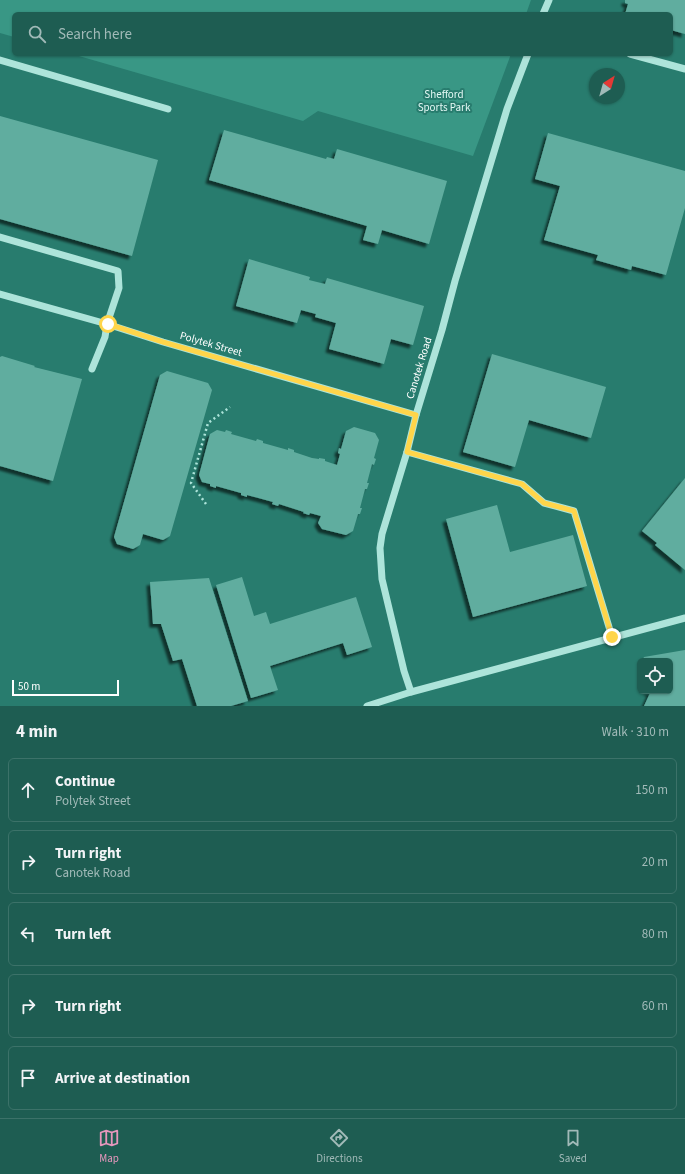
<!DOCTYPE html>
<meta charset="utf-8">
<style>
:root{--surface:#1e5d52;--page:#2b665c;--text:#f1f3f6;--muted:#a1bab8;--line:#3c7269;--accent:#e797bd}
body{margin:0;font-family:"Source Sans 3",sans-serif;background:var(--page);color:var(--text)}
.controls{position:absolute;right:12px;bottom:12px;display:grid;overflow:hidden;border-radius:6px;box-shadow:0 1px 3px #0004}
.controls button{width:36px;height:36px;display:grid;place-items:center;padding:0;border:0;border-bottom:1px solid var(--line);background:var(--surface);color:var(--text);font:20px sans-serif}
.compass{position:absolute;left:589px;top:68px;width:36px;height:36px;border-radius:50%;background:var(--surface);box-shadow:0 1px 3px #0004;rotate:37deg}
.scale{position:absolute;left:12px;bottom:10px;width:107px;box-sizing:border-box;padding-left:4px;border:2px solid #fff;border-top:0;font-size:11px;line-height:14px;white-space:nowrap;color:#fff;-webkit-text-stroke:3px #287c6e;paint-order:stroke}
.stop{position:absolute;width:12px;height:12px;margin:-9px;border:3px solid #ffd54a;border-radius:50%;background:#fff}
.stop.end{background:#ffd54a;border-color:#fff;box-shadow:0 1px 4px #0008}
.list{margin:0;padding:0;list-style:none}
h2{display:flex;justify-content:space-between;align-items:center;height:52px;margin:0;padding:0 16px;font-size:17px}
h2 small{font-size:13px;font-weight:400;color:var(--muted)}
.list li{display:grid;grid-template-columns:26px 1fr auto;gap:12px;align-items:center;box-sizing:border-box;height:64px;margin:0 8px 8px;padding:0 8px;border:1px solid var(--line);border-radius:6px}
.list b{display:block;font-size:15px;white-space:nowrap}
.list p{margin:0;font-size:13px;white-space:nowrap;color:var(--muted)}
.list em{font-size:13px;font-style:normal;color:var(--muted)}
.icon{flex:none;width:22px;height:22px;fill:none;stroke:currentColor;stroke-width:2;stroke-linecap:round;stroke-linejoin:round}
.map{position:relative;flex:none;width:685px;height:706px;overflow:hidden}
.search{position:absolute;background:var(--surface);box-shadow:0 1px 3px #0004;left:12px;right:12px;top:12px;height:44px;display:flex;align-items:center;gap:10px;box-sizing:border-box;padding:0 14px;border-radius:6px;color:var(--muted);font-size:15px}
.sheet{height:412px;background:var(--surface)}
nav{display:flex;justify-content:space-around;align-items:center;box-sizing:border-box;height:56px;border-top:1px solid var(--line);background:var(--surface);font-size:11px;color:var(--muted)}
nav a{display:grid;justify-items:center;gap:2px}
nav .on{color:var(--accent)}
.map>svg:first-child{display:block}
</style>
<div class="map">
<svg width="685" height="706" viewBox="0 0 685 706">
<defs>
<filter id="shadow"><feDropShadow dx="-3.5" dy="3.5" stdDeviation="1" flood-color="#0009"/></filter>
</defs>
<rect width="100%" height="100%" fill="#287c6e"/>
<g fill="#399785">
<polygon points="0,0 531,0 526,14 14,14 14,37 0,33"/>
<polygon points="72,54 511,54 473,156 318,111 303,121"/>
</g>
<g fill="#61ad9f" filter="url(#shadow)">
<polygon points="625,0 685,0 685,34 671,30 671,14 625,14 628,4 625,3"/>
<polygon points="0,116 158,160 132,256 0,219"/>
<polygon points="224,130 326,159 327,157 334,159 337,149 447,181 429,244 382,230 378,244 363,240 367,226 209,180"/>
<polygon points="548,133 685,171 685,208 666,275 632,266 631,270 596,260 598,255 544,240 560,186 535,179"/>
<polygon points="249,259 310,277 309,280 325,284 327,278 424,306 413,345 391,339 384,364 329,349 336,323 315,317 316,314 301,310 297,323 236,306"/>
<polygon points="492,354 606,387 591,438 529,420 515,467 463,452"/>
<polygon points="2,356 35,366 34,367 82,379 53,481 0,466 0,357"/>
<polygon points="167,371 208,383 212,390 170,536 163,540 143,534 140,545 133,549 117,544 114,537 160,375"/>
<polygon points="354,427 375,433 379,440 374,458 376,459 374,465 372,464 367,483 369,483 367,489 365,489 360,508 362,508 360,514 358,514 353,531 346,535 322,529 318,523 321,516 310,513 309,515 303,513 304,512 279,504 278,506 272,504 273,502 247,495 247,497 241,495 241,493 216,486 216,488 210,486 210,484 202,482 199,475 210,434 217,430 225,432 226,430 232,432 231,434 256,441 257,439 263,441 263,443 288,450 288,448 294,450 294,452 312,458 319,459 319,458 325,459 325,461 337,465 340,454 338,453 339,448 341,449 346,431"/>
<polygon points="685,478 685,570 655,545 657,543 642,531"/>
<polygon points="497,505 510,552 573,535 587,586 473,617 446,519"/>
<polygon points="242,577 254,616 266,612 270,624 356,597 372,647 347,655 343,643 270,666 278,690 251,698 216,585"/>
<polygon points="209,578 248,701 231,706 197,706 182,659 173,661 161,624 153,624 150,582"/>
<polygon points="685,650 685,706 644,706 650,693 646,691 670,691 670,661 642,661 644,657"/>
</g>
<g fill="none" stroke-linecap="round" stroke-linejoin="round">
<polyline stroke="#ade4da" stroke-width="2.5" stroke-dasharray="2 3" stroke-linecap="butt" points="206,504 191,483 208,423 230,407"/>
<g stroke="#ade4da" stroke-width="7">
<polyline points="543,14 549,0"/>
<polyline points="630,54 685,69"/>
<polyline points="0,60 168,109"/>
<polyline points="0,237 118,271 119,288 107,324 105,337 92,369"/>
<polyline points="0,294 107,324 163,342 416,415"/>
<polyline points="407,452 522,484 544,503 574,511 612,637"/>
<polyline points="411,692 404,671 382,579 380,548 382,534 407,452 416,415 442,330 455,281 507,109 528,54"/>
<polyline points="367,706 411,692 685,618"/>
</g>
</g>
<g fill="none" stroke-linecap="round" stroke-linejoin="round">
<polyline stroke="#ffd54a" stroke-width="5" points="108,324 163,342 416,415 407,452 522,484 544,503 574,511 612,637"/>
</g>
<g text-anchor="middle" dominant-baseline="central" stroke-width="4" stroke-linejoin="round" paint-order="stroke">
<g font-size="11" fill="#e2f8f4" stroke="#287c6e">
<text x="444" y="94">Shefford<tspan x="444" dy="13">Sports Park</tspan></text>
</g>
<g font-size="11" fill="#fff" stroke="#287c6e">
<text transform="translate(211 344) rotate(16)">Polytek Street</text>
<text transform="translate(419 368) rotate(-73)">Canotek Road</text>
</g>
</g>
</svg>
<div class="controls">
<button><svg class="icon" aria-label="locate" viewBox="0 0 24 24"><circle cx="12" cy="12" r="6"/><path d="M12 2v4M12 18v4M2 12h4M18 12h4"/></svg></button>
</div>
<svg class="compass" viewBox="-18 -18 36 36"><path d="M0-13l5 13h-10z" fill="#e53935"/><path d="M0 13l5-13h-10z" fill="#a1bab8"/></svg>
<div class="scale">50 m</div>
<div class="stop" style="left:108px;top:324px"></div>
<div class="stop end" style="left:612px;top:637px"></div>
<div class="search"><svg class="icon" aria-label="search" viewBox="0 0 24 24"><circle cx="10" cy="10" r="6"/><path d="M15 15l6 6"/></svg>Search here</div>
</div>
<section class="sheet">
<h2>4 min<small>Walk · 310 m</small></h2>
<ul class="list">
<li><svg class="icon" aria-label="ahead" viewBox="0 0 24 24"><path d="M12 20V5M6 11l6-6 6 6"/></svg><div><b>Continue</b><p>Polytek Street</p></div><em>150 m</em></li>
<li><svg class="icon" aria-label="right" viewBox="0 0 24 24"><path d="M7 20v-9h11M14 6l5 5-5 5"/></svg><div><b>Turn right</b><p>Canotek Road</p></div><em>20 m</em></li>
<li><svg class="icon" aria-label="left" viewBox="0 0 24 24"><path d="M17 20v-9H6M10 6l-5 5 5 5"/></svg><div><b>Turn left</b></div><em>80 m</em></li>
<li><svg class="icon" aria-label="right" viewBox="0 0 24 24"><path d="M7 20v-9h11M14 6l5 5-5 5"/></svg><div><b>Turn right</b></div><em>60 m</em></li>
<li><svg class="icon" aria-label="arrive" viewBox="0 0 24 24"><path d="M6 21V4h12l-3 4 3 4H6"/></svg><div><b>Arrive at destination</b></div></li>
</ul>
</section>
<nav>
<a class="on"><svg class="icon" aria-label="map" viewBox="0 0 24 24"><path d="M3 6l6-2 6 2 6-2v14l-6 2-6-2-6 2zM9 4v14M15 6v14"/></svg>Map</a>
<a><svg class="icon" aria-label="directions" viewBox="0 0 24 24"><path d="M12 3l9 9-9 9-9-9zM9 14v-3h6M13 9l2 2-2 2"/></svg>Directions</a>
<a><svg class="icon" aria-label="saved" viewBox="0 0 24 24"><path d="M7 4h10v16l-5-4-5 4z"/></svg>Saved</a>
</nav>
